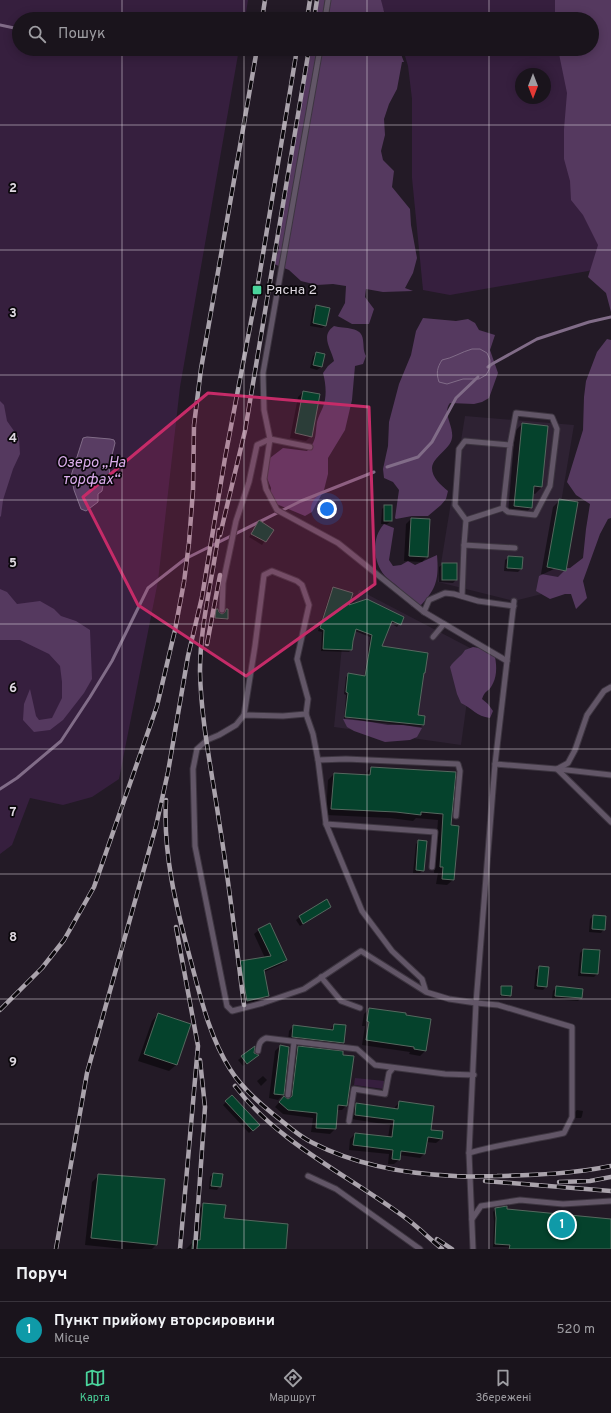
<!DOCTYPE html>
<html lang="uk">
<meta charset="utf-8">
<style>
:root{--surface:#1a141c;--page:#231d25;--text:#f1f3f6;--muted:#9f9ea3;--line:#38333b;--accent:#4ad49c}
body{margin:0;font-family:Overpass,sans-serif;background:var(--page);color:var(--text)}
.compass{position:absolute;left:515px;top:68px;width:36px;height:36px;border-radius:50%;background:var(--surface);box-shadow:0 2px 10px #0003;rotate:180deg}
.you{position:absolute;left:327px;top:509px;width:14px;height:14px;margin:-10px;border:3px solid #fff;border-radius:50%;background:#1a73e8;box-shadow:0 0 0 6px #1a73e833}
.badge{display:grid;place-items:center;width:26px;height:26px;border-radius:50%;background:var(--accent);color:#fff;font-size:13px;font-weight:700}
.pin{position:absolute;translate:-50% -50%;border:2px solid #fff;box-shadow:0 1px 4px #0006}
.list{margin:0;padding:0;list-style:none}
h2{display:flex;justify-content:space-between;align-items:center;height:52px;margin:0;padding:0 16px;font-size:17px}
h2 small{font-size:13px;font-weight:400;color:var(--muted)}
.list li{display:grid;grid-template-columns:26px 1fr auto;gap:12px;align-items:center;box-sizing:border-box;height:56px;padding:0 16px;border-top:1px solid var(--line)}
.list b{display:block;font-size:15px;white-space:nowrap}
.list p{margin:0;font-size:13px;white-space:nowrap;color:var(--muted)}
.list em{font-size:13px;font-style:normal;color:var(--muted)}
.icon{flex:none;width:22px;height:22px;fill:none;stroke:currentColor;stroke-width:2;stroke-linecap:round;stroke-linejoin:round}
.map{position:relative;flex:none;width:611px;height:1249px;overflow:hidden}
.search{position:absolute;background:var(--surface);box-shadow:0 2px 10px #0003;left:12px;right:12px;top:12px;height:44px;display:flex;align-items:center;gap:10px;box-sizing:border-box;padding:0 14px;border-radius:22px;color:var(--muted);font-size:15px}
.sheet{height:108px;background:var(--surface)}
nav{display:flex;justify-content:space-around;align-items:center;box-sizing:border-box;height:56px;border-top:1px solid var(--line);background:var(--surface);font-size:11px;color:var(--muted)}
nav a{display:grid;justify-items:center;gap:2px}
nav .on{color:var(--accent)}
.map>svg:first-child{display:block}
</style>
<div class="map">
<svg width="611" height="1249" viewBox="0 0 611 1249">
<rect width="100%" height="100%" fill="#231a26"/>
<g fill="#2e2233">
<polygon points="465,416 574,425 546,593 514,601 438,582"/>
<polygon points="359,590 474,650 461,745 334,727 343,636"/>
</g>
<g fill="#361f3e" fill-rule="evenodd">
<polygon points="0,0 248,0 245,19 19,19 19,49 239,49 180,387 158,581 119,779 92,797 63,805 30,798 12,845 0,854"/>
<path d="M376 0H611V267L450 295 423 290 412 178V99L408 66 403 49H592V19H388L382 7ZM521 74H545V98H521Z"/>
<polygon points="355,1078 385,1081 386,1082 384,1089 354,1085"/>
</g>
<g fill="#55395f">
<polygon points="317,0 381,0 386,19 315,19"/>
<polygon points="555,0 611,0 611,312 606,293 588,277 598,245 583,215 571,200 570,181 564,159 564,129 567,93 558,49 592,49 592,19 555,19"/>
<polygon points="311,49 399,49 404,62 402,62 397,89 389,104 384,119 385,135 381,151 383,160 394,171 392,187 410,209 411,225 417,258 413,273 405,288 413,291 383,292 366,289 365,297 374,309 369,324 352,324 338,316 345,303 346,286 333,284 317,285 301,281 289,270 274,264 279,248 278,232 283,200 288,184 288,167 296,121 304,89"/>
<path d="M423 318 456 321 468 319 475 323 479 330 495 335 490 350 498 373 489 398 482 402 474 404 450 403C442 413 454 426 452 438 450 450 433 456 432 468 432 478 441 485 448 491L446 499 441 505 428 516H412L396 519 395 518 399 490 393 482 384 478 383 469 388 446 389 422 399 384 411 355 416 331Z"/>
<path d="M334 326C345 329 362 326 363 340 364 347 363 350 366 356L363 364 355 366 352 400 345 430 328 458V474L324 490 312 512 305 516 274 503 270 496 271 488 265 473 266 465 270 458 283 448 307 451C317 441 315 435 317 422 318 417 321 412 323 407 327 397 326 384 323 373L328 366 334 361C331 348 320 336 334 326Z"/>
<polygon points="607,339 611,340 611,518 608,519 600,534 583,581 587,598 576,609 571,594 565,594 550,599 536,591 539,576 554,569 570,568 583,558 586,529 590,504 576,495 567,482 583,430 584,397 586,381 597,352"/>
<polygon points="0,401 4,405 7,421 19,438 20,454 13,469 3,500 1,516 0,517"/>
<path d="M384 524 394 528 389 560 393 566 401 565 408 561 415 565 437 555C439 578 437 589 420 606L412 607C408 600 404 592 397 586 394 583 389 580 385 576 373 562 371 538 384 524Z"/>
<polygon points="0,589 7,592 17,604 40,601 54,609 61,616 76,621 90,630 92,679 84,693 63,720 50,730 34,732 23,720 24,704 30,689 36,716 39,720 52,718 62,698 62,682 60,666 49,654 20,640 0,640"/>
<path d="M473 647C482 648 488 651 495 657 497 667 497 678 491 687 488 692 485 690 482 699L488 704 493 711 490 718C476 716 473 709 461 703L457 694 450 667C454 660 461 657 465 650Z"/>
<polygon points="347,718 388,725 404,725 422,728 417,737 410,740 385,742 354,731 347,727 343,719"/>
</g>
<g fill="#593d63" stroke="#816c88">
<path d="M472 349H480L487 353 490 360V368L486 375 479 379H463L447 384 439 382C436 373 437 368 442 360 453 358 461 352 472 349Z"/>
<polygon points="87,437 110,439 114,440 115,443 109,467 110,475 108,481 103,485 102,491 98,494 98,502 86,511 81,509 74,490 71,476 83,438"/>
</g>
<g fill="#0007">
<polygon points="317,306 326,325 322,328 310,326 313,309"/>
<polygon points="316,353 323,354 321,367 317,370 310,368 313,356"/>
<polygon points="303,392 311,436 306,441 290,438 298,397"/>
<polygon points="522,424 547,426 542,487 535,494 532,493 531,508 524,514 508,513 515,431"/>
<polygon points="560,500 565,570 558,577 541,574 553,507"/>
<polygon points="385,506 391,521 387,524 381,524 382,509"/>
<polygon points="411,519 427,557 422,562 404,561 406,524"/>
<polygon points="259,522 272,530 262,545 249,537"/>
<polygon points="509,557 521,569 518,572 504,571 505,560"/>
<polygon points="443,564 456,580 453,583 439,582 439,567"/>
<polygon points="333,588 348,606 403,618 397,627 390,623 380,647 423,674 417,716 424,716 423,725 421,727 344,719 346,695 344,694 346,677 349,674 364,677 370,637 355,631 351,650 349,652 321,651 322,632 318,631 331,590"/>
<polygon points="216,610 222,615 226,610 227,618 226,620 214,619 215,612"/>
<polygon points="371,768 455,773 450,826 454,879 447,885 436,884 438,873 434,873 438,820 416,818 413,821 390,818 326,815 328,780 334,774 365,776 365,774"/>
<polygon points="419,841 423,870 420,873 413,873 416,844"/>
<polygon points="330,906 300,926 296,920 300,917"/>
<polygon points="593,916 604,929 601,933 589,932 590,919"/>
<polygon points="259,930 286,959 282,964 264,972 268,996 264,1000 243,1004 236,966 240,962 265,958 254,934"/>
<polygon points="583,950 597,974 594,977 578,976 580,953"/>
<polygon points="540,967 546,987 543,990 534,989 536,970"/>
<polygon points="502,987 510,995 509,997 500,996 501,988"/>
<polygon points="556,988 582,990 581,998 578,1001 552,999 553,991"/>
<polygon points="369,1009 425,1051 420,1056 409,1054 410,1052 362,1045 365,1026 362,1026 364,1014"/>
<polygon points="158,1014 189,1025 176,1065 169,1071 138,1061 152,1021"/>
<polygon points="334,1025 344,1026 343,1043 339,1047 288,1041 289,1031 293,1026 330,1030"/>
<polygon points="280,1046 283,1095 278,1100 269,1098 275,1051"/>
<polygon points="298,1047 346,1106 342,1110 337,1110 335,1129 330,1134 311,1132 313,1118 283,1114 275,1107 284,1097 288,1100 293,1052"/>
<polygon points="253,1048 254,1058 243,1066 238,1060"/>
<polygon points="263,1076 267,1080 261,1086 257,1081"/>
<polygon points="232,1096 258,1125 249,1133 223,1105"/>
<polygon points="400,1102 430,1130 442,1132 441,1139 436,1143 426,1142 425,1153 420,1158 399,1155 399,1160 394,1164 388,1164 389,1154 349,1150 350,1139 355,1134 388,1138 390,1125 351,1119 352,1109 357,1104 395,1110 395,1107"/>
<polygon points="577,1110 583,1111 582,1116 581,1118 575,1118 575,1112"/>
<polygon points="213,1174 220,1186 217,1190 209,1189 210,1177"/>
<polygon points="99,1175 156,1245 152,1249 124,1249 85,1245 92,1182"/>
<polygon points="204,1204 223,1219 285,1249 289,1249 186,1249 194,1241 197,1211"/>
<polygon points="495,1209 611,1220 611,1249 508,1249 508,1247 493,1247 494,1222 493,1212"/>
</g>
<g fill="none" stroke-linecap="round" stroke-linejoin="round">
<g stroke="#816c88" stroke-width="3">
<polyline points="0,25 19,29"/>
<polyline points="488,367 492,364 537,339 589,322 611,317"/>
<polyline points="387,467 418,457 432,442 456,398 478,377"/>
<polyline points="0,789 17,778 61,741 90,697 112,661 148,588 185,559 301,501 374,472"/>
</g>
</g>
<g fill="#05422c" stroke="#56685f">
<polygon points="316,305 330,308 326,326 313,323"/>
<polygon points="316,352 325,354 322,367 313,365"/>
<polygon points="303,391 320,394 312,437 295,433"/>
<polygon points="522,423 548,426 542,487 534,486 532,508 514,506"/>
<polygon points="559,499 578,502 566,571 547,567"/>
<rect x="384" y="505" width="8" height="16"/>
<polygon points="411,518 430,519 428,557 409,556"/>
<polygon points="259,520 274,530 266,542 251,534"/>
<polygon points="508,556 523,557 522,569 507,568"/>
<rect x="442" y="563" width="15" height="17"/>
<polygon points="333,587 353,593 349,605 367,599 404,617 401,625 392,621 382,646 428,653 425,673 424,673 418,715 425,716 424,725 345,717 348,693 346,692 348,673 365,676 372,635 356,629 353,641 352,650 323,649 324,630 320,628"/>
<polygon points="216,609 218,609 219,612 222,614 225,612 226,609 228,609 228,619 215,618"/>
<polygon points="371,767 456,772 451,825 459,826 454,880 442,879 443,867 440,867 443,814 421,812 421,815 396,812 331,809 334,773 370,775"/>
<polygon points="418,840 427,841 424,871 416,870"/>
<polygon points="327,899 331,907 303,924 299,916"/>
<polygon points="593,915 606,916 605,930 592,929"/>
<polygon points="270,923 287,960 264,970 269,996 247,1001 240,961 271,956 258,929"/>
<polygon points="583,949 600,950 598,974 581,973"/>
<polygon points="539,966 549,967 547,987 537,986"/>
<polygon points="501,986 512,986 511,996 501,995"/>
<polygon points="556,986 583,989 582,998 555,996"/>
<polygon points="369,1008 406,1013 406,1015 431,1019 426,1051 414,1049 414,1047 366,1040 369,1022 367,1021"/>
<polygon points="158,1013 191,1024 177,1065 144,1054"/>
<polygon points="334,1024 346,1025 344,1043 292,1037 293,1025 333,1030"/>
<polygon points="280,1045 289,1047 284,1095 274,1094"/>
<polygon points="255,1046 254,1053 259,1055 247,1064 241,1056"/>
<polygon points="298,1046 343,1051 343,1055 354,1056 347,1106 338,1105 336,1129 316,1128 317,1113 288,1110 279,1102 284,1096 288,1099 292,1096"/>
<polygon points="232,1095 260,1125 253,1131 225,1101"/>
<polygon points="399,1101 434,1106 431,1130 443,1131 442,1139 428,1137 425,1154 401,1151 400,1160 392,1159 393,1150 353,1145 355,1133 392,1137 394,1120 355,1115 356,1103 398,1109"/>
<polygon points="213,1173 223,1174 221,1187 211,1186"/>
<polygon points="98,1174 165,1179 157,1245 91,1238"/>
<polygon points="203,1203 226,1205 224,1218 288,1224 286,1249 192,1249 193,1240 200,1240"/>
<polygon points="507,1206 507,1209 611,1219 611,1249 509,1249 510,1245 495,1244 496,1218 495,1208"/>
</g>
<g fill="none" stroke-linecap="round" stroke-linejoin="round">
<defs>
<g id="service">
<polyline points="325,19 328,0"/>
<polyline points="310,447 270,439 264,479 266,489 277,510 338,543 424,612 507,661"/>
<polyline points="503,508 508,512 535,515 550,486 557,429 552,417 516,413 510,445"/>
<polyline points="464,545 466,520 455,505 459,449 465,441 510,445 503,508 466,520"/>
<polyline points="462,596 464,545 515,548"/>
<polyline points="222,610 223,583 236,521 249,482 257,445 270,439 264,410 263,373 320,49"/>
<polyline points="424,612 429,600 445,593 454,594 478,601 514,606"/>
<polyline points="433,637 444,624"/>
<polyline points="244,715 255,646 264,575 272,571 297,581 302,585 309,605 297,659 308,699 306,714"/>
<polyline points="318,760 346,759 458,764 460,771 456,816"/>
<polyline points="495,764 514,601"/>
<polyline points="557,769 568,763 575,750 587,715 604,691 611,687"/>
<polyline points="558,769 611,775"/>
<polyline points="326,824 435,832 432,867"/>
<polyline points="321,977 341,1001 360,1008"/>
<path d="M426 992 422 979 392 951 362 911 326 824 318 760 313 734 306 714 283 716 244 715 236 725 219 735 207 740 197 749 193 769 195 846 227 1006 232 1011 263 1003 304 989 361 951 426 992 449 999 476 1003 498 1005 572 1027V1117L564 1133C533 1140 500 1144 469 1153"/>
<path d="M258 1051C259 1045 259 1041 266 1038L357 1049 375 1065 445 1074 474 1075"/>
<polyline points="288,1095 294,1042"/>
<polyline points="349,1121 354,1089 385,1094 389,1073 393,1068"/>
<polyline points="308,1176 336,1189 420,1249"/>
<polyline points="472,1219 481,1206 520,1200 563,1204 611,1201"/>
<polyline points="473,1249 469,1153 476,1003 495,764 557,769 611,822"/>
</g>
</defs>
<use href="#service" stroke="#3d3540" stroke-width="7"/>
<use href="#service" stroke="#625667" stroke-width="5"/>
<defs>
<g id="rail">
<polyline points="262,19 265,0"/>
<polyline points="307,19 310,0"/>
<polyline points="314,19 317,0"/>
<path d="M219 530C213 577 200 624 200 671 201 722 212 772 219 821 229 882 236 944 244 1005"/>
<polyline points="220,535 245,431 309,49"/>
<polyline points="207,644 220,575"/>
<path d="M166 800C163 853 176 907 190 958 200 995 209 1036 230 1069 241 1087 257 1101 273 1114 286 1124 298 1136 313 1143 356 1165 407 1174 455 1176 468 1177 483 1176 497 1176 537 1175 572 1174 611 1166"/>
<polyline points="176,927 198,1046 180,1249"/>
<polyline points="0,1010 42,968 64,940 94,887 157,706 175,630 184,582 189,543 193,490 194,425 201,369 257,49"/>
<path d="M235 1086C279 1144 350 1176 407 1219 419 1228 430 1239 442 1249"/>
<polyline points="485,1181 611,1191"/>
<polyline points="559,1182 590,1181 611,1177"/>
<polyline points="437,1239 452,1249"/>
<polyline points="56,1249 87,1073 156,826 168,772 188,656 202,597 225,458 257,290 297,49"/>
<polyline points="195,1249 205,1107 200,1060"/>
</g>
</defs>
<use href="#rail" stroke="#aaa3ac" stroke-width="4.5"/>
<use href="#rail" stroke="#0a070b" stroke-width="3" stroke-dasharray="9" stroke-linecap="butt"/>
</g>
<path fill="#c52b68" fill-opacity="0.2" stroke="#c52b68" stroke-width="3" stroke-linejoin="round" d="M208 393 369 407 375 584 246 676 138 605 83 497Z"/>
<path fill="none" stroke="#ded8e0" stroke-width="1" stroke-opacity="0.55" d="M122 0V19M244 0V19M367 0V19M489 0V19M122 49V1249M244 49V1249M367 49V1249M489 49V1249M0 125H611M0 250H611M0 375H611M0 500H611M0 624H611M0 749H611M0 874H611M0 999H611M0 1124H611"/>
<rect fill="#4ad49c" stroke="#0a070b" stroke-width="1.5" x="252" y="285" width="10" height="10" rx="2"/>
<g text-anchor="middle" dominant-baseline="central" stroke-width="3.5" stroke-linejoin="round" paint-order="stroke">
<g font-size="14" fill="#ded8e0" stroke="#0a070b" text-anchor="start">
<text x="266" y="290">Рясна 2</text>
</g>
<g font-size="15" font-style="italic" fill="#dbadec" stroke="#0a070b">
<text x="91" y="463">Озеро „На<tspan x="91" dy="17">торфах“</tspan></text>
</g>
</g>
<g font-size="13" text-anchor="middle" font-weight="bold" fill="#ded8e0" stroke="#0a070b" stroke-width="3.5" stroke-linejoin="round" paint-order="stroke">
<text x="13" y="192">2</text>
<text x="13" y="317">3</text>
<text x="13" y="442">4</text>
<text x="13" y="567">5</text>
<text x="13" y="692">6</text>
<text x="13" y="816">7</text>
<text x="13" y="941">8</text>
<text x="13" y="1066">9</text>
</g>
</svg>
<svg class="compass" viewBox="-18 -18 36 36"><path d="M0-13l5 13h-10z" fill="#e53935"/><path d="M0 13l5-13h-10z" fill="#9f9ea3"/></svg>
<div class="you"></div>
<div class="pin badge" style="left:562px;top:1225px;background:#0f9aa8">1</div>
<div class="search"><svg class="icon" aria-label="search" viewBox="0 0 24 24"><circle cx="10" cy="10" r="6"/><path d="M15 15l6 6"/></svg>Пошук</div>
</div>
<section class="sheet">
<h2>Поруч<small></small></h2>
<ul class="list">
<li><span class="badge" style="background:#0f9aa8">1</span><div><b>Пункт прийому вторсировини</b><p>Місце</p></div><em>520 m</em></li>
</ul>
</section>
<nav>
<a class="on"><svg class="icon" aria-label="map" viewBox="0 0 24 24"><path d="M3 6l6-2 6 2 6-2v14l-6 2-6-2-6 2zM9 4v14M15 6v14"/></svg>Карта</a>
<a><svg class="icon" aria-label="directions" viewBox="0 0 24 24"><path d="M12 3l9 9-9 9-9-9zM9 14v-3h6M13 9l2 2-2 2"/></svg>Маршрут</a>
<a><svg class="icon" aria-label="saved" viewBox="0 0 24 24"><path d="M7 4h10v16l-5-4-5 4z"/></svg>Збережені</a>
</nav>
